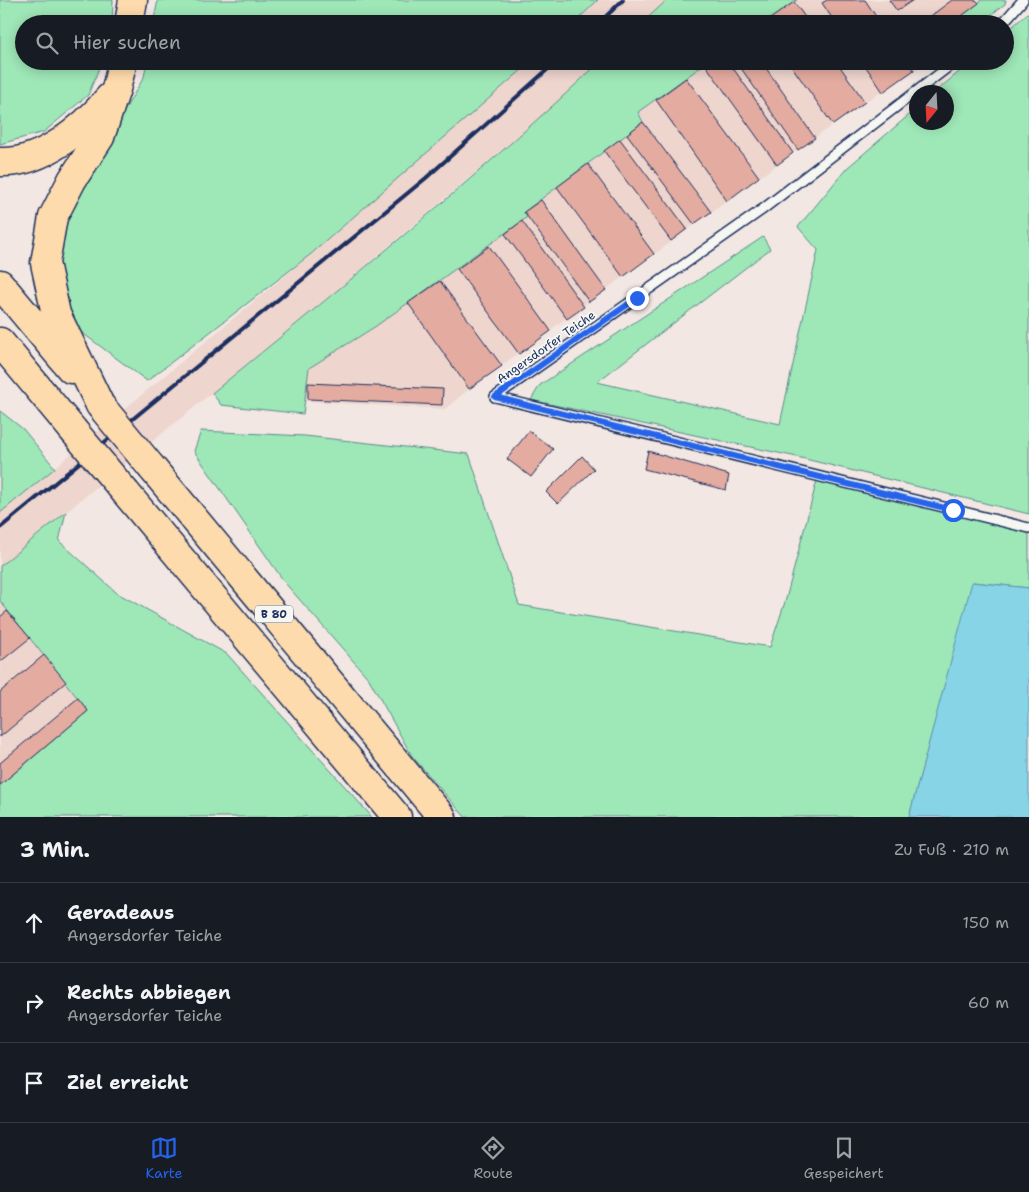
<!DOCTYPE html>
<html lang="de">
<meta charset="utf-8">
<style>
:root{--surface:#171b24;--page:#20242c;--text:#f1f3f6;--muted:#9ea1a6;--line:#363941;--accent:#2563eb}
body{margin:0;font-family:"Shantell Sans",sans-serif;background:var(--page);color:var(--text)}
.compass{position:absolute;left:909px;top:85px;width:45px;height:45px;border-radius:50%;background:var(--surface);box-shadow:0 2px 12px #0003;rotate:198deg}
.stop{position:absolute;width:15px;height:15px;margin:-11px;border:4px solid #2563eb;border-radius:50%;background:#fff}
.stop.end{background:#2563eb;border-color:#fff;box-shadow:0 1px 5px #0008}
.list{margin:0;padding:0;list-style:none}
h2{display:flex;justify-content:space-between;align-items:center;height:65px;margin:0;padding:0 20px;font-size:21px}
h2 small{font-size:16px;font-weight:400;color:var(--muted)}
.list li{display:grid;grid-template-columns:32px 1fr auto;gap:15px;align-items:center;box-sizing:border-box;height:80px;padding:0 20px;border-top:1px solid var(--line)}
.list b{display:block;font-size:19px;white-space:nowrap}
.list p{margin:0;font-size:16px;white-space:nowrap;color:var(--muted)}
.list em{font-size:16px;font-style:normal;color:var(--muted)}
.icon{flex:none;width:28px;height:28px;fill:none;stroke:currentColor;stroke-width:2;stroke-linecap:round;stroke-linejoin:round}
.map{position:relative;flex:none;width:1029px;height:817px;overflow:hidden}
.search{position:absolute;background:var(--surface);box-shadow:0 2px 12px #0003;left:15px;right:15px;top:15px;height:55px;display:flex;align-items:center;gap:12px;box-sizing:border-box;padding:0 18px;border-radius:28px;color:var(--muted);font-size:19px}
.sheet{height:305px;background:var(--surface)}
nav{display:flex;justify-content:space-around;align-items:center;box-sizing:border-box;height:70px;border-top:1px solid var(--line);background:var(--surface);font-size:14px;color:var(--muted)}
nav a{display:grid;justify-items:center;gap:2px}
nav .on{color:var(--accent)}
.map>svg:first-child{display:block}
</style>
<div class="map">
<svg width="1029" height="817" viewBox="0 0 1029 817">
<rect width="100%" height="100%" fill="#f2e7e2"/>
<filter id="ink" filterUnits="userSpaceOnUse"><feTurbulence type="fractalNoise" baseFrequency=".02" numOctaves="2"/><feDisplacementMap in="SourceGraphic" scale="10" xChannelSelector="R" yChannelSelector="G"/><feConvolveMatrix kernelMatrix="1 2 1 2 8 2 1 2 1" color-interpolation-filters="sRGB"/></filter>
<g filter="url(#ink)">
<g fill="#eed5ce">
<polygon points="598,0 667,0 641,24 573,24"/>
<polygon points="797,0 982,0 951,24 763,24"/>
<polygon points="532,61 601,61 549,110 330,296 0,566 0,513 311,254"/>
<polygon points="709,61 930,61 865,102 793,153 469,389 445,409 304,401 309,368 376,326 522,221 524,212 643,122 638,112"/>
<polygon points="0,601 88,711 0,785"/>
</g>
<g fill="#9ee7b7" stroke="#5c8b8a">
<polygon points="0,0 113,0 112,24 24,24 24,61 102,61 88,95 44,132 0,144"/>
<polygon points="158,0 598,0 573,24 153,24"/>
<polygon points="667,0 797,0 763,24 641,24"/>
<polygon points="982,0 1006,0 1005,4 979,24 951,24"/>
<polygon points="1029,12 1029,514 797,457 531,400 540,385 763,237 770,249 597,382 780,424 818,250 798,227 847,168 916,109 916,122 946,122 946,92 935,92 972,61 1005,61 1005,33"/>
<polygon points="147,61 532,61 311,254 147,381 69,323 55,271 68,210 94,162 144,77"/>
<path d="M601 61H709L638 112 643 122 524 212 527 217 522 221 376 326 309 368 303 414 221 405 212 393C344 285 477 178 601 61Z"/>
<polygon points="0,411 23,429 55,468 0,513"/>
<polygon points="201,431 305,436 469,454 519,605 770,647 786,599 817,480 1029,533 1029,588 973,582 909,817 465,817 412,756 369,679 285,583 194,451"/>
<polygon points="66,512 59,541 117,593 227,654 372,817 0,817 0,785 88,711 0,601 0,566"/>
</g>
<polygon fill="#87d4e7" stroke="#5c92b0" points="972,582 1029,588 1029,817 909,817"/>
<g fill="#e4aba0" stroke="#1b2f5e">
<polygon points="827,0 865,0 881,24 836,24 822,3"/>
<polygon points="889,0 913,0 897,11"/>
<polygon points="952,0 976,0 979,3 951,24 920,24"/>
<polygon points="794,2 810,24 763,24"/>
<polygon points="709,61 728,61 793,153 777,165 705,64"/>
<polygon points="736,61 761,61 815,138 798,150"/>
<polygon points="788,61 836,61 865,102 833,125"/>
<polygon points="862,61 907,61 914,70 883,92"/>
<polygon points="686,78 759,177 727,201 656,100"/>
<polygon points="643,122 711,212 694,224 627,134"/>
<polygon points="620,139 687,229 671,241 604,151"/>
<polygon points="588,164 654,254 623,277 557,187"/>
<polygon points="541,200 606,290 589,302 524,212"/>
<polygon points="522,221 584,307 567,319 505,234"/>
<polygon points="489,246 551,331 519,354 457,269"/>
<polygon points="440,281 502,366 469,389 408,303"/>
<polygon points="308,383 443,389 442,405 308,399"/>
<polygon points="529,431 553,449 531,477 507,459"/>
<polygon points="648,451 729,475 726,490 644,469"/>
<polygon points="582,456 594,469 558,504 546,492"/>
<polygon points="7,611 30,638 0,662 0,617"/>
<polygon points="44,655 66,682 0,737 0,692"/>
<polygon points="78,698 88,711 0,785 0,763"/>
</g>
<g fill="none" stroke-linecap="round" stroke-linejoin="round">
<defs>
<g id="service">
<polyline points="1002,24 1023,0"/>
<polyline points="495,397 763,209 956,61"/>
<polyline points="495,397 1029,528"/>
</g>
<g id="trunk">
<polyline points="129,24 133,0"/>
<path d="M0 162C42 164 84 128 109 98"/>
<polyline points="0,284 71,369"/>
<polyline points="0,342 73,430"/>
<polyline points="100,405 56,314 45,263 53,217 72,180 100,137 116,89 123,61"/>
<polyline points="152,468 442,817"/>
<polyline points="126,493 397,817"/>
</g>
</defs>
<use href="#service" stroke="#1b2f5e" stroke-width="12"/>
<use href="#trunk" stroke="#1b2f5e" stroke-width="31"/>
<use href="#service" stroke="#f6f6f2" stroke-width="9"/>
<use href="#trunk" stroke="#fedbac" stroke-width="28"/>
<g stroke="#1b2f5e" stroke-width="4">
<polyline points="598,24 623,0"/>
<polyline points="0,528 426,178 557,61"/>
</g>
<defs>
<g id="trunk-bridge">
<polyline points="100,405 152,468"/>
<polyline points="73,430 126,493"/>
</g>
</defs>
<use href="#trunk-bridge" stroke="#1b2f5e" stroke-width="31" stroke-linecap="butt"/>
<use href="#trunk-bridge" stroke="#fedbac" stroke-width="28"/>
</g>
</g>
<g fill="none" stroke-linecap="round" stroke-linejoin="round" filter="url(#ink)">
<polyline stroke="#2563eb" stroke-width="6" points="637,298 495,397 953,510"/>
</g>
<g text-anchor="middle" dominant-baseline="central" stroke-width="4" stroke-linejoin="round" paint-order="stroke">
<rect fill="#f6f6f2" stroke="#5d6b8a" stroke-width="1" x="255" y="605.5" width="38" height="17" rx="4"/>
<g font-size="11" font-weight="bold" fill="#1b2f5e">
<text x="274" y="614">B 80</text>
</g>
<g font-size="12" fill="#1b2f5e" stroke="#f6f6f2">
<text transform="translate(546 347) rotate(-35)">Angersdorfer Teiche</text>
</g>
</g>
</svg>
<svg class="compass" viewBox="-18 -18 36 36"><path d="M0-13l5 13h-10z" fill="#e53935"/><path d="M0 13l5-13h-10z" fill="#9ea1a6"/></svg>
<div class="stop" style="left:953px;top:510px"></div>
<div class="stop end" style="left:637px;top:298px"></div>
<div class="search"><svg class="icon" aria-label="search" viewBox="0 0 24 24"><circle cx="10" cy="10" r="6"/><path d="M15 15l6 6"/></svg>Hier suchen</div>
</div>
<section class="sheet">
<h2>3 Min.<small>Zu Fuß · 210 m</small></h2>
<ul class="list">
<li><svg class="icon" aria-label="ahead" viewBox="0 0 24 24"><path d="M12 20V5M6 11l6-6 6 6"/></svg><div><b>Geradeaus</b><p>Angersdorfer Teiche</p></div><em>150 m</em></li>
<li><svg class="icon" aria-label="right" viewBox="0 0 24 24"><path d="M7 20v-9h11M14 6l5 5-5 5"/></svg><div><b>Rechts abbiegen</b><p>Angersdorfer Teiche</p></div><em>60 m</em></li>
<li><svg class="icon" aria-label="arrive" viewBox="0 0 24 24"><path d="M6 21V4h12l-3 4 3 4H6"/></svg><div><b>Ziel erreicht</b></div></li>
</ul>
</section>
<nav>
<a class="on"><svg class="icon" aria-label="map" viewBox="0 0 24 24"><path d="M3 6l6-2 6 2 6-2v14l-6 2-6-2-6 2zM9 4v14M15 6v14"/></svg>Karte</a>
<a><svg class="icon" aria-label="directions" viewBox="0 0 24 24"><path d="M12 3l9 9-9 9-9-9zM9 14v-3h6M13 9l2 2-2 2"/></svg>Route</a>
<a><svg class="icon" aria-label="saved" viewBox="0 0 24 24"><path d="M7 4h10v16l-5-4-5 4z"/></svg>Gespeichert</a>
</nav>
